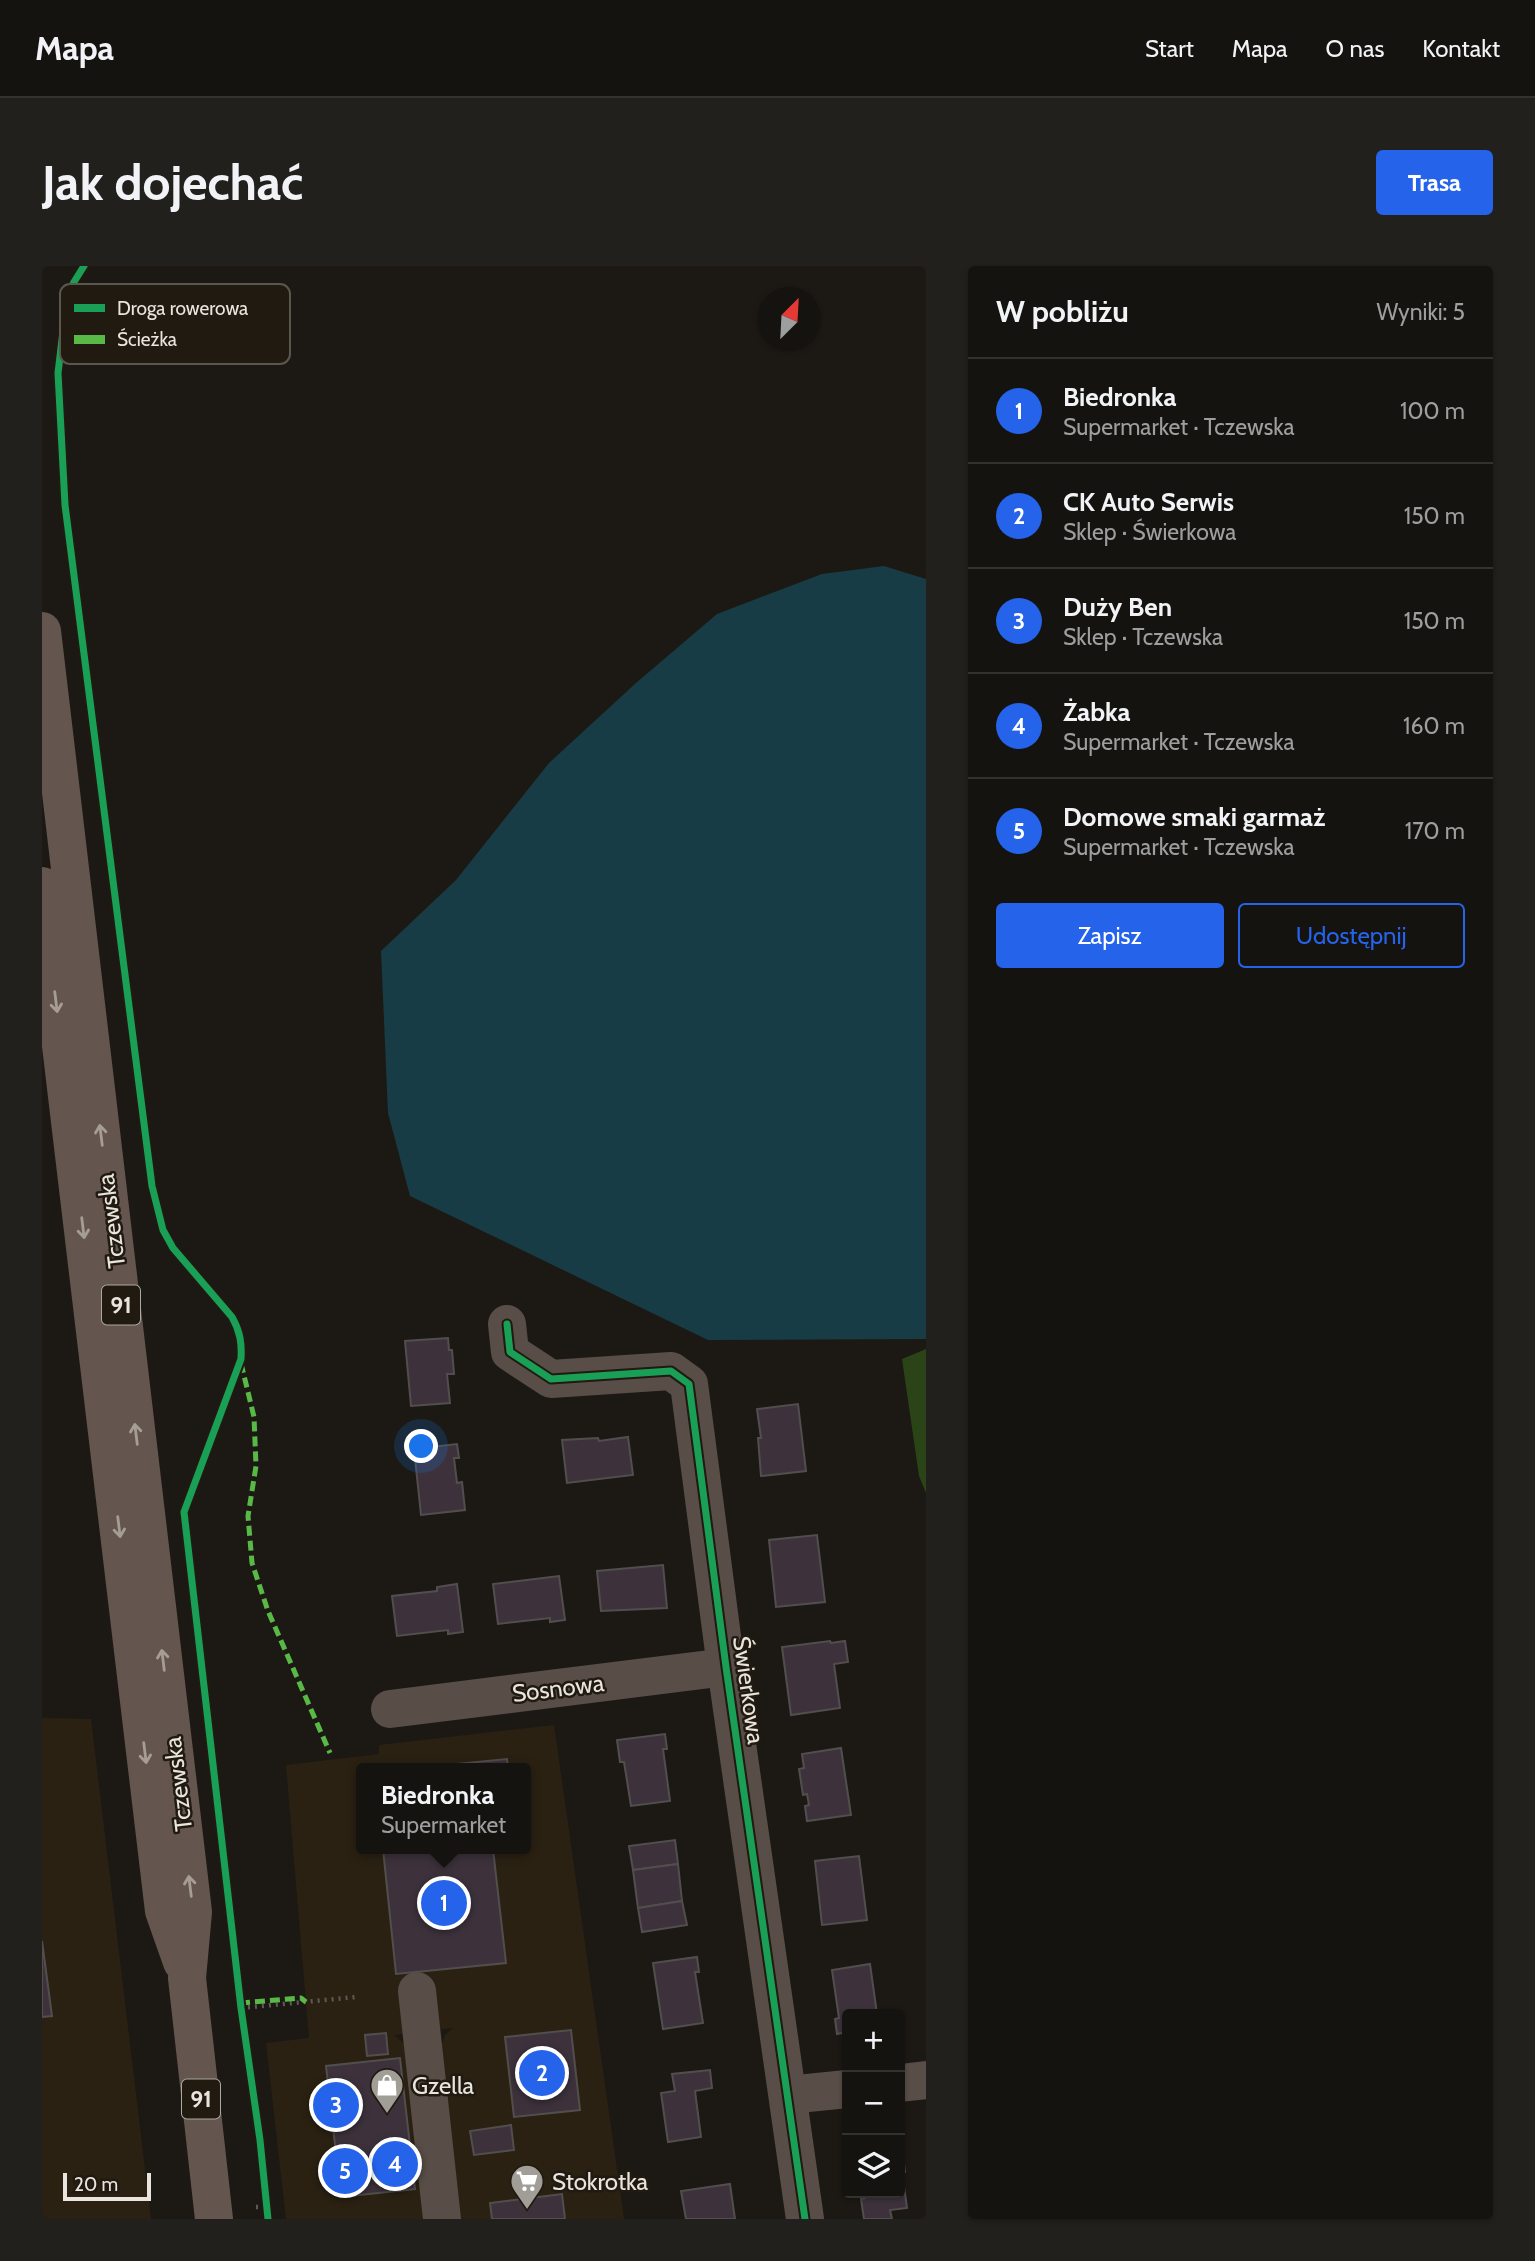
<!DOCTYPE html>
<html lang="pl">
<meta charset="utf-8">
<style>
:root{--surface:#15130f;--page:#22201d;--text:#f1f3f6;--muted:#9d9e9e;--line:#34322f;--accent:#2563eb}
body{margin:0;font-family:Cabin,sans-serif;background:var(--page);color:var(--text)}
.controls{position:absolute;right:21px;bottom:21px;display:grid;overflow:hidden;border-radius:7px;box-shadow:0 2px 5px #0004}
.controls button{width:63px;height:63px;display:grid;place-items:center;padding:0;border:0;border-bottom:2px solid var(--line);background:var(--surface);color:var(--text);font:35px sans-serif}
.compass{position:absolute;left:716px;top:21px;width:63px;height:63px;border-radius:50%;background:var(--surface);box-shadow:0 2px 5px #0004;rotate:24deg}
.scale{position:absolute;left:21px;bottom:18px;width:88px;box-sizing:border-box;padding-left:7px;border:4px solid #e9e5de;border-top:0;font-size:19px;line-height:24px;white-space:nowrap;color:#e9e5de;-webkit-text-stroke:5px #201a10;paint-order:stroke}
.you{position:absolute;left:380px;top:1181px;width:24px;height:24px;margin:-18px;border:5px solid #fff;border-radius:50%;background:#1a73e8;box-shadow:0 0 0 10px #1a73e833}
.badge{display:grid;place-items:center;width:46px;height:46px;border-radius:50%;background:var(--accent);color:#fff;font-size:23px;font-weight:700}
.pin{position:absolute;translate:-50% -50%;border:4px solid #fff;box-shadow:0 2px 7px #0006}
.popup{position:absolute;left:314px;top:1497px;width:175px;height:91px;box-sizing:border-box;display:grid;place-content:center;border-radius:7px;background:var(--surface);filter:drop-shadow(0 2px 5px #0005);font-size:23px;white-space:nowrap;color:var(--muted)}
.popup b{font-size:26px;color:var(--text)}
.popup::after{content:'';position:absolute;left:50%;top:100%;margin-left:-14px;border:14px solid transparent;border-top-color:var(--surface)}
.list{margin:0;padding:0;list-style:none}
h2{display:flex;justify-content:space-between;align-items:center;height:91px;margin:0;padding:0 28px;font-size:30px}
h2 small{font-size:23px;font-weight:400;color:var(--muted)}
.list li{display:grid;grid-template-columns:46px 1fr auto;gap:21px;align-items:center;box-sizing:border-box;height:105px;padding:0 28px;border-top:2px solid var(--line)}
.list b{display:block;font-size:26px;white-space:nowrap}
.list p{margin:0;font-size:23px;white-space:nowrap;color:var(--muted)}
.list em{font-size:23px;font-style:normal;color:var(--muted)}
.actions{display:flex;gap:14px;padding:21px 28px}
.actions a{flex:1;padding:16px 0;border:2px solid var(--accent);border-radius:7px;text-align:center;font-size:24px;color:var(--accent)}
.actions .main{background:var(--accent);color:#fff}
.icon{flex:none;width:38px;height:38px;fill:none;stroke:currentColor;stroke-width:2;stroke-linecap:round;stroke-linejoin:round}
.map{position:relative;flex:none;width:884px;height:1953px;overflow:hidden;border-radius:7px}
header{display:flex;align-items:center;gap:42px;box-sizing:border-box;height:98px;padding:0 35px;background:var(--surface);border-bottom:2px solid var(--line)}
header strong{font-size:33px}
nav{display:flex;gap:38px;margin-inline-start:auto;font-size:24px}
.intro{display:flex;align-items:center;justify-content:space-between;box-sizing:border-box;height:168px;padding:0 42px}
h1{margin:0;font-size:49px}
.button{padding:18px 32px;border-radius:7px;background:var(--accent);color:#fff;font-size:24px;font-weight:700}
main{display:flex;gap:42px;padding:0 42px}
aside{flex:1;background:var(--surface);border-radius:7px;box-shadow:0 2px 5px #0004}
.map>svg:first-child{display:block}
</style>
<header>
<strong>Mapa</strong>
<nav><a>Start</a><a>Mapa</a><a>O nas</a><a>Kontakt</a></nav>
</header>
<div class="intro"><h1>Jak dojechać</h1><a class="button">Trasa</a></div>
<main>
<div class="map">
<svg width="884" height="1953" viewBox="0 0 884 1953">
<rect width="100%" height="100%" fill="#1c1914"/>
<g fill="#2a2112" fill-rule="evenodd">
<polygon points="0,1452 49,1453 109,1953 0,1953"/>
<path d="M512 1459 582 1953H419L399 1780 403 1769 411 1762 352 1769 369 1783 388 1953H244L224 1777 267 1772 244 1499 337 1488V1479ZM320 1502H484V1583H320Z"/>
</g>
<polygon fill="#2a4317" points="884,1083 884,1227 877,1210 860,1093"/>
<polygon fill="#183c45" points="842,300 884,313 884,1073 666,1074 368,930 346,847 339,685 414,614 507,497 594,417 675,348 780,308"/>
<g fill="#3d323c" stroke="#514e4d" stroke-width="2">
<polygon points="406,1072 407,1084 410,1084 412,1108 405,1108 408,1137 369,1140 363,1075"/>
<polygon points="756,1138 764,1205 719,1210 716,1172 719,1172 715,1143"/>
<polygon points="586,1171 591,1209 525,1217 520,1174 556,1172 557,1175"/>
<polygon points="415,1178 417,1192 412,1192 415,1217 420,1216 423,1244 379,1249 372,1183"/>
<polygon points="775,1269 783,1336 734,1341 727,1274"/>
<polygon points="621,1299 625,1342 559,1345 555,1305"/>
<polygon points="517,1310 523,1354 508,1356 508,1352 456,1358 451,1318"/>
<polygon points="415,1318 421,1366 406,1368 406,1364 355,1370 350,1330 395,1325 395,1321"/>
<polygon points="788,1375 789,1377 803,1375 806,1396 792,1398 798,1442 749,1449 740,1381"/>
<polygon points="623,1468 625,1483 621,1483 628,1535 589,1540 582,1496 578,1496 575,1474"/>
<polygon points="799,1482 809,1549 765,1555 763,1540 767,1539 765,1528 761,1529 757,1503 762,1502 760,1488"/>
<polygon points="465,1493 466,1502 373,1502"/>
<polygon points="633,1574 636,1598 591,1604 587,1580"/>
<polygon points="341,1583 451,1583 464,1697 354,1708"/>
<polygon points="817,1590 825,1654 780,1659 773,1595"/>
<polygon points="636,1598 640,1635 596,1642 591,1604"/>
<polygon points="640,1635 645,1659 600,1666 596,1642"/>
<polygon points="0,1675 10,1750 0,1751"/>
<polygon points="655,1691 657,1706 653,1706 661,1757 621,1763 611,1697"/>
<polygon points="828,1698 835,1748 805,1748 805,1766 795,1768 793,1753 797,1752 790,1704"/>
<polygon points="529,1764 538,1844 472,1851 463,1771"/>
<polygon points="344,1767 346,1788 325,1790 323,1769"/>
<polygon points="358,1792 373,1923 299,1931 284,1800"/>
<polygon points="668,1804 670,1822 653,1825 659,1871 626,1876 619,1827 633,1825 630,1808"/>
<polygon points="469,1859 472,1884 432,1889 428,1865"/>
<polygon points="858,1880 860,1880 863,1906 860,1906 865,1942 848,1944 850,1953 822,1953 819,1933 823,1932 823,1927 858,1927"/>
<polygon points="688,1918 693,1953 644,1953 639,1925"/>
<polygon points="520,1928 523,1953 450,1953 448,1937"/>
</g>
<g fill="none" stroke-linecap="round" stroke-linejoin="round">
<g stroke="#605954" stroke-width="4.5" stroke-dasharray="2 5" stroke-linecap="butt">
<polyline points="199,1742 314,1731"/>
<polyline points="214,1941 226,1941"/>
</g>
<g stroke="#584d47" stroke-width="38">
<polyline points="465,1058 468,1086 509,1113 629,1105 647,1118 684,1401 763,1953"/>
<polyline points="348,1443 684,1401"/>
<polyline points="375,1725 400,1953"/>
<polyline points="858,1817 884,1814"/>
<polyline points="746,1829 805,1823"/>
</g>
<g stroke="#64554e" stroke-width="38">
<polyline points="0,365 151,1646 145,1712 172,1953"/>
<polyline points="0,620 122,1645 140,1696"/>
</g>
<g stroke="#58b947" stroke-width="5" stroke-dasharray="10 5" stroke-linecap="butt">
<polyline points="199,1097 212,1151 214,1200 206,1250 210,1297 226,1345 288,1487"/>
<polyline points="198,1737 259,1732 264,1736"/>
</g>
<defs>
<g id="cycleway">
<path d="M42 0 32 16 25 32 16 107 23 239 110 920 121 964 131 982 190 1051C198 1065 200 1077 199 1093L142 1246 199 1742 218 1874 226 1953"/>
<polyline points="465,1058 468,1086 509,1113 629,1105 647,1118 684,1401 763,1953"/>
</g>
</defs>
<use href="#cycleway" stroke="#201a10" stroke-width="11"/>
<use href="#cycleway" stroke="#1a9f57" stroke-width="7"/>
</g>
<defs><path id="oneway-shaft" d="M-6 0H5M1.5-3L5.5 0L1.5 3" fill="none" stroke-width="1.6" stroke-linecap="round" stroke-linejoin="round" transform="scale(1.75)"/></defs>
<g stroke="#a69d96">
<use href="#oneway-shaft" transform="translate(14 736) rotate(83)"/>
<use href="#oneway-shaft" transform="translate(59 869) rotate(-97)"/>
<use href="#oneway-shaft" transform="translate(41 962) rotate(83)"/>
<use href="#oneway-shaft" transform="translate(94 1168) rotate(-97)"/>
<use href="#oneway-shaft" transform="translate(77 1261) rotate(83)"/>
<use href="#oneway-shaft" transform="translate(121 1394) rotate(-97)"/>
<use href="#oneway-shaft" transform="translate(103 1487) rotate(83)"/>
<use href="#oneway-shaft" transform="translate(148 1620) rotate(-97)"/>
</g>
<defs>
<symbol id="shop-pin" viewBox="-11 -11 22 30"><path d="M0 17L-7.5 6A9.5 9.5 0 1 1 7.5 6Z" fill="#a19e97" stroke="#201a10"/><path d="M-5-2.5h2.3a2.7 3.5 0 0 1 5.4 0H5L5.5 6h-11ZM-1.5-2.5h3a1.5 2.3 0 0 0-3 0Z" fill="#fff"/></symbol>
<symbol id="supermarket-pin" viewBox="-11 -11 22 30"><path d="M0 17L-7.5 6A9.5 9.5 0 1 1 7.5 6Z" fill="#a19e97" stroke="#201a10"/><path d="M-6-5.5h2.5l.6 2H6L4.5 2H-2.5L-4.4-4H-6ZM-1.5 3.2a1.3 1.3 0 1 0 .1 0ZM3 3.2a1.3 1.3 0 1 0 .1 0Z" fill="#fff"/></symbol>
</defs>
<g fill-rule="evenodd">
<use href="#shop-pin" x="326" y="1800" width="38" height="52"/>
<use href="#supermarket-pin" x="466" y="1896" width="38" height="52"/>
</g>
<g text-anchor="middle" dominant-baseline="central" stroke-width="5" stroke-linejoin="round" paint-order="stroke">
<g fill="#201a10" stroke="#ada8a0" stroke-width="2">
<rect x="60" y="1019.5" width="38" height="39" rx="5"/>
<rect x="140" y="1813.5" width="38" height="39" rx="5"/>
</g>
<g font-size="23" font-weight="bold" fill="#e9e5de">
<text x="79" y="1039">91</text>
<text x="159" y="1833">91</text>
</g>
<g font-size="24" fill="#e9e5de" stroke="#201a10">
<text transform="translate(69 955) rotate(-97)">Tczewska</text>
<text transform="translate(516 1422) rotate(-7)">Sosnowa</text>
<text transform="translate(707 1424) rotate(82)">Świerkowa</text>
<text transform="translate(136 1518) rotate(-97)">Tczewska</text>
</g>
<g font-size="24" fill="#e9e5de" stroke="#201a10" text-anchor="start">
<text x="370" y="1819">Gzella</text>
<text x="510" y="1915">Stokrotka</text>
</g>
</g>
<rect x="18" y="18" width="230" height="80" rx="10" fill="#201a10" stroke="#5c574e" stroke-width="2"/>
<rect x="32" y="38" width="31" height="8" fill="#1a9f57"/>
<rect x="32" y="69" width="31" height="9" fill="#58b947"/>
<g font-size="19" fill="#e9e5de">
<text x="75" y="49">Droga rowerowa</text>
<text x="75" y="80">Ścieżka</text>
</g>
</svg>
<div class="controls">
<button>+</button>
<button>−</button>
<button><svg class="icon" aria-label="layers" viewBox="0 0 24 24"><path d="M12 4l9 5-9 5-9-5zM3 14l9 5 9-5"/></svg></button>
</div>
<svg class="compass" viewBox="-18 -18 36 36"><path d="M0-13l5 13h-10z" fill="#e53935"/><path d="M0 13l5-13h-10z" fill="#9d9e9e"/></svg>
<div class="scale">20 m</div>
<div class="you"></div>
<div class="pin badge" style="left:402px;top:1637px">1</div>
<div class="popup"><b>Biedronka</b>Supermarket</div>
<div class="pin badge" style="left:500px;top:1807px">2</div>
<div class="pin badge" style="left:294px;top:1839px">3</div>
<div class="pin badge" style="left:353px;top:1898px">4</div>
<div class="pin badge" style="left:303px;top:1905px">5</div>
</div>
<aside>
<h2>W pobliżu<small>Wyniki: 5</small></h2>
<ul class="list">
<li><span class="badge">1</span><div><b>Biedronka</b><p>Supermarket · Tczewska</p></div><em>100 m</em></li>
<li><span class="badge">2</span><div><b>CK Auto Serwis</b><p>Sklep · Świerkowa</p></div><em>150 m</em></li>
<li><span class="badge">3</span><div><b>Duży Ben</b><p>Sklep · Tczewska</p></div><em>150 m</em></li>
<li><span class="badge">4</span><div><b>Żabka</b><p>Supermarket · Tczewska</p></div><em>160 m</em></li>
<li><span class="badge">5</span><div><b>Domowe smaki garmaż</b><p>Supermarket · Tczewska</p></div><em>170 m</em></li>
</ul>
<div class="actions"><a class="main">Zapisz</a><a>Udostępnij</a></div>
</aside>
</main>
